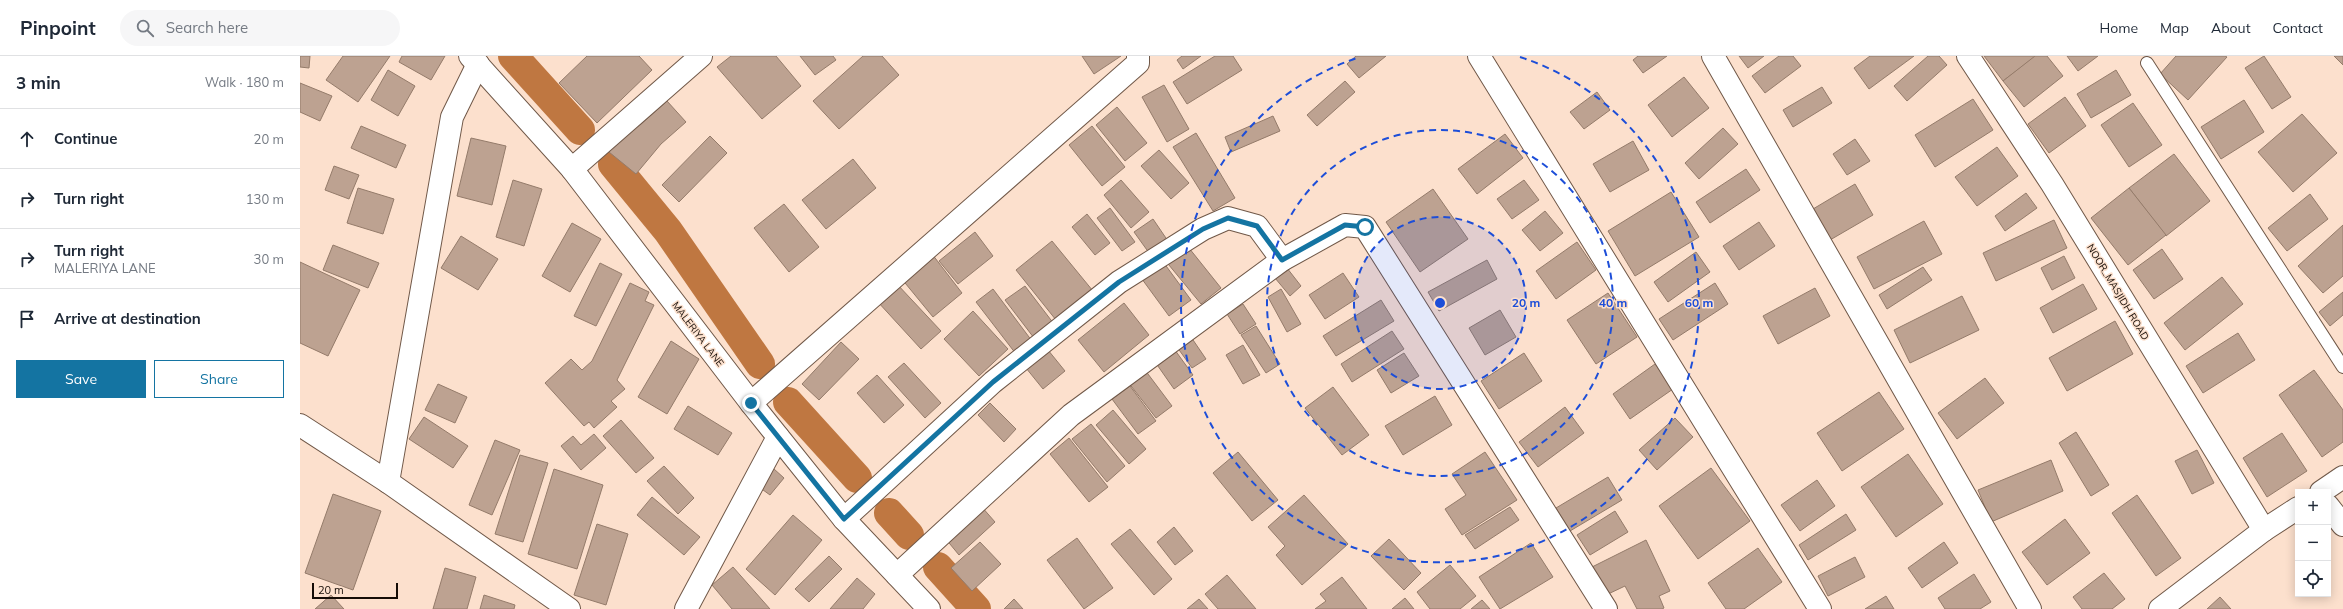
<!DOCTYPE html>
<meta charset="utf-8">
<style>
:root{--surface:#fff;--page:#f6f6f7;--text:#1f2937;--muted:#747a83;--line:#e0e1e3;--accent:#1474a2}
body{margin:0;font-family:Mulish,sans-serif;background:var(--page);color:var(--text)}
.controls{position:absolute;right:12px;bottom:12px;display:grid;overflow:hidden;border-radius:0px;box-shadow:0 2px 10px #0003}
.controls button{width:36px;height:36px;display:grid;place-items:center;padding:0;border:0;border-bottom:1px solid var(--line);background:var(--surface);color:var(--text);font:20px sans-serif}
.scale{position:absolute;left:12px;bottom:10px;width:86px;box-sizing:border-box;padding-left:4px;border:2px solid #150c06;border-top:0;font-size:11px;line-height:14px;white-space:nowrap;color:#150c06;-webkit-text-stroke:3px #fce0cd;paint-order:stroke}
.stop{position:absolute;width:12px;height:12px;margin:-9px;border:3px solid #1474a2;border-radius:50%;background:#fff}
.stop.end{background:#1474a2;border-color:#fff;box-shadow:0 1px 4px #0008}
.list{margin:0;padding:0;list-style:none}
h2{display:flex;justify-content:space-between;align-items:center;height:52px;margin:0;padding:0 16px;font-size:17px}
h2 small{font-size:13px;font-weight:400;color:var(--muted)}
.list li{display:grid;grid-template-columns:26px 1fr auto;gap:12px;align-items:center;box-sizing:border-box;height:60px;padding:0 16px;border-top:1px solid var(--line)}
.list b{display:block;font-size:15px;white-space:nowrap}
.list p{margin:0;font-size:13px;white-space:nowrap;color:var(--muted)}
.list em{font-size:13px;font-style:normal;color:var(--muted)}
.actions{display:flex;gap:8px;padding:12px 16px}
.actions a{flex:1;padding:9px 0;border:1px solid var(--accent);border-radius:0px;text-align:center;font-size:14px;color:var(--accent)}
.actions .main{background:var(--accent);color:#fff}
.icon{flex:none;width:22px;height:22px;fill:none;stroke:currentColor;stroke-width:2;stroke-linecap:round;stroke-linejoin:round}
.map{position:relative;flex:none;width:2043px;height:553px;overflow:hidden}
header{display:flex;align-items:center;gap:24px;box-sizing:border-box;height:56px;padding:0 20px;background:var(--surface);border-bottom:1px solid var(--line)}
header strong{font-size:19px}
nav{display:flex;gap:22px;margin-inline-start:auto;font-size:14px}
.search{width:280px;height:36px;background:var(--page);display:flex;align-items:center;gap:10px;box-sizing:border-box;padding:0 14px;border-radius:22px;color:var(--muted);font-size:15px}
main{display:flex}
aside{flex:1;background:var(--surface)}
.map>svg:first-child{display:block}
</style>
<header>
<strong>Pinpoint</strong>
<div class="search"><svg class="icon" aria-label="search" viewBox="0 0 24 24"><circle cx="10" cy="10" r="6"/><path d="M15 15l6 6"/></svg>Search here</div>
<nav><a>Home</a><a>Map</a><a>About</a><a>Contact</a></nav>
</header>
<main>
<aside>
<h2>3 min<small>Walk · 180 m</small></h2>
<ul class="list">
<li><svg class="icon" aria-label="ahead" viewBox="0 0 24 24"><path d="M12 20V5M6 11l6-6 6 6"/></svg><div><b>Continue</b></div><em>20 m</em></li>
<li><svg class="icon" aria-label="right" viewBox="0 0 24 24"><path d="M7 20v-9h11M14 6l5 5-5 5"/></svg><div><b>Turn right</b></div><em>130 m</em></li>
<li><svg class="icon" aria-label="right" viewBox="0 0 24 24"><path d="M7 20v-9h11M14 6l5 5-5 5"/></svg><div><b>Turn right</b><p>MALERIYA LANE</p></div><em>30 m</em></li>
<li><svg class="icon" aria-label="arrive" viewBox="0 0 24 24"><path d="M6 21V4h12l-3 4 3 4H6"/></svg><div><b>Arrive at destination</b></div></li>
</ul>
<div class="actions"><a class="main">Save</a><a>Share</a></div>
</aside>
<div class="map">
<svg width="2043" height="553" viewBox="0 0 2043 553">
<rect width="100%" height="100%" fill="#fce0cd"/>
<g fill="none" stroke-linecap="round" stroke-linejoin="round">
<g stroke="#bf7741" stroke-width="30">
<polyline points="213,0 280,74"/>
<polyline points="313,108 368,175 460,308"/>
<polyline points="488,346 557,422"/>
<polyline points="589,457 609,479"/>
<polyline points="638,511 676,553"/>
</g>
</g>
<g fill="#bda291" stroke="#947b6a">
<polygon points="0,0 10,0 9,12 0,11"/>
<polygon points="43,0 90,0 58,46 26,24"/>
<polygon points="102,0 145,0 131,24 99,6"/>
<polygon points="287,0 339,0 352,14 297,67 259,27"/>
<polygon points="431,0 476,0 501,30 462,63 417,11"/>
<polygon points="500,0 533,0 536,4 515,19"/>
<polygon points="563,0 582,0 599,19 539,73 513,45"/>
<polygon points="782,0 821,0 794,18"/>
<polygon points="882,0 901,0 883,13 877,4"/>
<polygon points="915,0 933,0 942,14 887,48 873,26"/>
<polygon points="1056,0 1086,0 1059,22 1047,8"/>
<polygon points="1338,0 1367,0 1343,17 1333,4"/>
<polygon points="1439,0 1464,0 1448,12"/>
<polygon points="1479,0 1493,0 1501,10 1465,37 1452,20"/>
<polygon points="1570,0 1614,0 1569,33 1554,12"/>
<polygon points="1628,0 1639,0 1647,9 1607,45 1594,30"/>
<polygon points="1684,0 1736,0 1703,25"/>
<polygon points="1735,0 1747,0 1763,20 1724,51 1703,25"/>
<polygon points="1767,0 1798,0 1778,15"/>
<polygon points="1876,0 1925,0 1927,1 1888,44 1860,18"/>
<polygon points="1964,0 1991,41 1972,53 1945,12"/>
<polygon points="2034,0 2043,0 2043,9"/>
<polygon points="88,14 115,30 98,60 71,44"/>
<polygon points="1816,14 1831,39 1791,62 1777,38"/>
<polygon points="1384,21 1409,52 1372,81 1348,49"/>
<polygon points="1045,25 1055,36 1017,70 1007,59"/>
<polygon points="0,27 32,40 20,65 0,56"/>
<polygon points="864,29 889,73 867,86 842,41"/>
<polygon points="1522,31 1532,47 1493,71 1483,54"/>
<polygon points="1297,36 1310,54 1284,73 1270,56"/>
<polygon points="1765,41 1786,70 1749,97 1728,68"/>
<polygon points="1673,43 1693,74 1635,111 1615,79"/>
<polygon points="1944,44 1964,76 1921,103 1901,71"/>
<polygon points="367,45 386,66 361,88 336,118 309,96 335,65 340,69"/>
<polygon points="1833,47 1862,89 1829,111 1801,69"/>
<polygon points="817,51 847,87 825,105 796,69"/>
<polygon points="2002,58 2037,97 1993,136 1958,96"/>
<polygon points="973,60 980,75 931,96 925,81"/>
<polygon points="61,70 106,89 96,112 51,92"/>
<polygon points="792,70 825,111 802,130 769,89"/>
<polygon points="1423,72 1438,88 1399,123 1385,107"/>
<polygon points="896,77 935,142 913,155 873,91"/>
<polygon points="1205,78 1223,102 1177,138 1158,113"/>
<polygon points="410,80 427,97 379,146 362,129"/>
<polygon points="171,82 206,90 192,149 157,140"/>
<polygon points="1555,83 1570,105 1547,119 1533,98"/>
<polygon points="1333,85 1349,114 1310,136 1293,108"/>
<polygon points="1697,91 1718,120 1677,150 1655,121"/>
<polygon points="859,94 889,127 871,143 841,110"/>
<polygon points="1874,98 1910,145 1866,180 1829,132"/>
<polygon points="553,103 576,132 526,173 502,144"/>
<polygon points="34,110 59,119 49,143 25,134"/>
<polygon points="1446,113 1460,134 1410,167 1396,146"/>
<polygon points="213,124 242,133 224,190 196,181"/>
<polygon points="821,124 849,156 831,172 804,139"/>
<polygon points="1224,124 1239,144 1212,163 1197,143"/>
<polygon points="1555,128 1573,159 1530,184 1513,153"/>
<polygon points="58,132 94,143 83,178 47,167"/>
<polygon points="1829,132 1866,179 1828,209 1791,162"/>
<polygon points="1133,133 1168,183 1120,216 1086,166"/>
<polygon points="1371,136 1399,181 1335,220 1308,175"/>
<polygon points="1726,137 1737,152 1705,175 1695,160"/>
<polygon points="2010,138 2028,163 1987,195 1968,172"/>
<polygon points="484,148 519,191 489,216 454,172"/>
<polygon points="810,152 835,186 822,195 797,162"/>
<polygon points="1245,155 1263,177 1240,195 1222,174"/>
<polygon points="787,158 810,187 795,199 772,171"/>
<polygon points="853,163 870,188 852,201 834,176"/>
<polygon points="1754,164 1767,192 1696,225 1683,197"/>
<polygon points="1624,165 1642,198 1574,233 1557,201"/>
<polygon points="1459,166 1475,190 1439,214 1423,190"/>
<polygon points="272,167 301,183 270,236 242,220"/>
<polygon points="2043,169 2043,220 2023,237 1998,210"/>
<polygon points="675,176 693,200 658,228 639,205"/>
<polygon points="161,180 198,203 178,234 141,212"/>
<polygon points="752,185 793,235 756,264 716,214"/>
<polygon points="1277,186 1296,214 1256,243 1236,215"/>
<polygon points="885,187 921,232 901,248 864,203"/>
<polygon points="33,189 79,207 68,232 23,214"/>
<polygon points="1862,193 1883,223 1854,243 1833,214"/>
<polygon points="1396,196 1410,216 1368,246 1354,226"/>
<polygon points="632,198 662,237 633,261 601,222"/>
<polygon points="1764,200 1775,222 1752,234 1741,212"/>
<polygon points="861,203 891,244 869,260 839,219"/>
<polygon points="1187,204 1197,223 1139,255 1128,236"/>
<polygon points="0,206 60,234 28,300 0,287"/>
<polygon points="300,207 322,218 296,270 274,260"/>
<polygon points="1623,211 1632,224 1587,253 1579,239"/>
<polygon points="987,212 1001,230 990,240 975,222"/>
<polygon points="1043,217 1059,241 1025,263 1009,239"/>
<polygon points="1922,221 1943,248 1885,294 1864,267"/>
<polygon points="330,227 349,236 345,245 354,249 317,324 325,333 311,345 317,351 294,372 289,366 284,370 245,327 271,303 282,314 292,305"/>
<polygon points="596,227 641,275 621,293 577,245"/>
<polygon points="1415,227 1428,248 1373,284 1359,263"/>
<polygon points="1783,228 1797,253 1753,277 1740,252"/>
<polygon points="725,230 754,268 734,282 705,244"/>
<polygon points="1515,232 1530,260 1478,288 1463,260"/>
<polygon points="693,233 732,285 716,298 676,246"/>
<polygon points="981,233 1001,268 987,276 968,241"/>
<polygon points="2043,236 2043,259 2030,270 2019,256"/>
<polygon points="1308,237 1337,281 1296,308 1267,264"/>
<polygon points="1662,240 1679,274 1610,307 1594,274"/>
<polygon points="1081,244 1094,265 1036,300 1023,280"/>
<polygon points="824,247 849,279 804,316 778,284"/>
<polygon points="943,248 956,268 940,278 927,258"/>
<polygon points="1200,254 1216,281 1185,299 1169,272"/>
<polygon points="673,255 708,293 679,320 644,283"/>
<polygon points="1815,265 1833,298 1767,335 1749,302"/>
<polygon points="956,270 980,308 966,317 941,279"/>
<polygon points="1092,275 1104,293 1052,326 1041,308"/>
<polygon points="1938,277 1955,304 1903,337 1886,310"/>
<polygon points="891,281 906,303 892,312 877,291"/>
<polygon points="371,285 399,303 367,358 338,341"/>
<polygon points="541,286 559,303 519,344 502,328"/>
<polygon points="943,289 960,319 943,328 926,299"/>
<polygon points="872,290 893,319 874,333 853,303"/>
<polygon points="748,294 765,315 743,333 726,312"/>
<polygon points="1104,297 1119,320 1091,337 1077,314"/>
<polygon points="1224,297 1242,325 1199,353 1181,325"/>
<polygon points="604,307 641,347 625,362 588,321"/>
<polygon points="1355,308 1373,333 1330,363 1313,338"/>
<polygon points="845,314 872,350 856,362 828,326"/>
<polygon points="2014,314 2043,354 2043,386 2022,401 1979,339"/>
<polygon points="577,319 604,349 584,367 557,337"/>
<polygon points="1685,322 1704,347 1657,383 1638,357"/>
<polygon points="138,328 167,341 155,367 125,354"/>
<polygon points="830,330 856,365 838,378 812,343"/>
<polygon points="1033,331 1069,379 1042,399 1005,352"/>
<polygon points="1579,336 1604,373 1542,415 1517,377"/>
<polygon points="1135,340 1152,369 1103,399 1085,370"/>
<polygon points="690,347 716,373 704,386 678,359"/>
<polygon points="388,350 432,377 418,399 374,373"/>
<polygon points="1265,351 1284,377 1238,411 1219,386"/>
<polygon points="813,354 846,393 829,408 796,369"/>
<polygon points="124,361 168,390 153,412 109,383"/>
<polygon points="1375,362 1393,381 1357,414 1339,394"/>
<polygon points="321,364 354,402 336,417 303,380"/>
<polygon points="791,368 825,410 807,426 772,383"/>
<polygon points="1776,376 1809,429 1791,440 1759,387"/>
<polygon points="1982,377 2007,415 1967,441 1943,402"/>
<polygon points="294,378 306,392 281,414 261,390 273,380 281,389"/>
<polygon points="769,382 808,431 789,446 750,398"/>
<polygon points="195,384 220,394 192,459 169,449"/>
<polygon points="1897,394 1914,427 1892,438 1875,405"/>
<polygon points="938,396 978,444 952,465 913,417"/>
<polygon points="1185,396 1217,444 1162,479 1145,453 1166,439 1152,418"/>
<polygon points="1608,398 1643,448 1596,481 1561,431"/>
<polygon points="220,399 248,407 223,486 195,478"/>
<polygon points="1751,404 1763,435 1691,466 1678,434"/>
<polygon points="364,410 394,442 378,458 347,425"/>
<polygon points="1411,412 1450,465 1398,503 1359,450"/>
<polygon points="254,413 303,429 277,513 228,498"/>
<polygon points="474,413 484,422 470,439 459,431"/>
<polygon points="1308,421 1322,444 1270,475 1256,452"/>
<polygon points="1517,424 1535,450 1500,475 1481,449"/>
<polygon points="33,438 81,455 53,534 5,517"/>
<polygon points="1004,439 1048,488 1002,529 976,499 985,490 968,471"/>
<polygon points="1837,439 1881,502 1856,520 1812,457"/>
<polygon points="352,441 400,481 384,499 337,459"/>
<polygon points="681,450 695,466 659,499 645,482"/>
<polygon points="1210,451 1219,464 1175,493 1165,479"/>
<polygon points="1315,455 1328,476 1290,499 1277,479"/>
<polygon points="1546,458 1556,474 1508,504 1499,489"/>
<polygon points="493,459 522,484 475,539 446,513"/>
<polygon points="1765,463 1790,497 1747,529 1722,496"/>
<polygon points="297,468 328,478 306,549 274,539"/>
<polygon points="874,471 893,495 875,509 857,486"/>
<polygon points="830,473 872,523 854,539 811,488"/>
<polygon points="777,482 813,532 784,553 747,504"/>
<polygon points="1089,483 1121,517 1104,534 1071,500"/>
<polygon points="1346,484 1370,535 1359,540 1364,552 1362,553 1337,553 1325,530 1306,539 1292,511"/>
<polygon points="680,486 701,508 672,535 651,512"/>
<polygon points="1644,486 1658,507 1622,532 1608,512"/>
<polygon points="1231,487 1253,521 1200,553 1179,521"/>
<polygon points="1458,492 1482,526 1444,553 1426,553 1408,527"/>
<polygon points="529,500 542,513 509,546 495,533"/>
<polygon points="1555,501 1565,521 1528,540 1518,520"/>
<polygon points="1150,509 1176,540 1160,553 1130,553 1117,536"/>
<polygon points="433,511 470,553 432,553 412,529"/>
<polygon points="145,512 176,521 167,553 133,553"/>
<polygon points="1804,517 1825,543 1812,553 1782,553 1773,541"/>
<polygon points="1674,518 1691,546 1680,553 1645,553 1638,542"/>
<polygon points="927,519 956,553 918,553 905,538"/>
<polygon points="1042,521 1067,553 1015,553 1026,545 1020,538"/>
<polygon points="557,522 575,538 563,553 530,553"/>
<polygon points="31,539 44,553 15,553"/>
<polygon points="184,539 215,549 214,553 180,553"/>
<polygon points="1586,540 1594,553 1565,553"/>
<polygon points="1920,541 1931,553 1907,553"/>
<polygon points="1105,542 1114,553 1092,553"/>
<polygon points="714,543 723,553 704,553"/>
<polygon points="899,543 908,553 887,553"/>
<polygon points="1182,544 1190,553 1171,553"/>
</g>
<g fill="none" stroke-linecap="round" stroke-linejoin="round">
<defs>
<polyline id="service" points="1847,7 2043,311"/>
<g id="minor">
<polyline points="170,0 272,113 451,347 544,463 629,553"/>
<polyline points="1179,0 1520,553"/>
<polyline points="1413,0 1730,553"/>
<polyline points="1668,0 1752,128 1964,474"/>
<polyline points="272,113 401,0"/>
<polyline points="451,347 838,7 838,0"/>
<polyline points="0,369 88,426 269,553"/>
<polyline points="88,426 152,61 178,8"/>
<polyline points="2021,436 2043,421"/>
<polyline points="2028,450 2043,469"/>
<polyline points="544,463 693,326 819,226 903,173 928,162 957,170 982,204"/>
<polyline points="597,519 771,359 982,204 1045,169 1065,171 1306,553"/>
<polyline points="386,553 478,381"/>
<polyline points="1860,553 1964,474 1998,452"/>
</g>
</defs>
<use href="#service" stroke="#705848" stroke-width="14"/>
<use href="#minor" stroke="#705848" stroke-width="24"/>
<use href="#service" stroke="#fff" stroke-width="12"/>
<use href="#minor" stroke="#fff" stroke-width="22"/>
</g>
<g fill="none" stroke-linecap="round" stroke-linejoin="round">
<polyline stroke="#1474a2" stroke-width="5" points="451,347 544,463 693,326 819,226 903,173 928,162 957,170 982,204 1045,169 1065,171"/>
</g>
<circle cx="1140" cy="247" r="86" fill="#1d4ed8" fill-opacity=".12"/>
<g fill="none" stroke="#1d4ed8" stroke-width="2" stroke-dasharray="7 5">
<circle cx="1140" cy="247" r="86"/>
<circle cx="1140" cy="247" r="173"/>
<path d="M1220 1A259 259 0 1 1 1060 1"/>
</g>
<g text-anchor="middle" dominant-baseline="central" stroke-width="3" stroke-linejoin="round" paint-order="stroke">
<g font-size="10" fill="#150c06" stroke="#fce0cd">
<text transform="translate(1818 236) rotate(59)">NOOR_MASJIDH ROAD</text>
<text transform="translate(398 278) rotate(53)">MALERIYA LANE</text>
</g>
</g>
<circle cx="1140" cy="247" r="6" fill="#1d4ed8" stroke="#fce0cd" stroke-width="2"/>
<g font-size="12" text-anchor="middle" font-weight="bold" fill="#1d4ed8" stroke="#fce0cd" stroke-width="3" stroke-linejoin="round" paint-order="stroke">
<text x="1226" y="251">20 m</text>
<text x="1313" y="251">40 m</text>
<text x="1399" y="251">60 m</text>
</g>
</svg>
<div class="controls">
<button>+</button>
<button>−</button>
<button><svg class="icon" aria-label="locate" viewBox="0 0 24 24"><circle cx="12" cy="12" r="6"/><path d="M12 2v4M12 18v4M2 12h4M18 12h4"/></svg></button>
</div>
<div class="scale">20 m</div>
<div class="stop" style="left:1065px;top:171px"></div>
<div class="stop end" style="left:451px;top:347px"></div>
</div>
</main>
